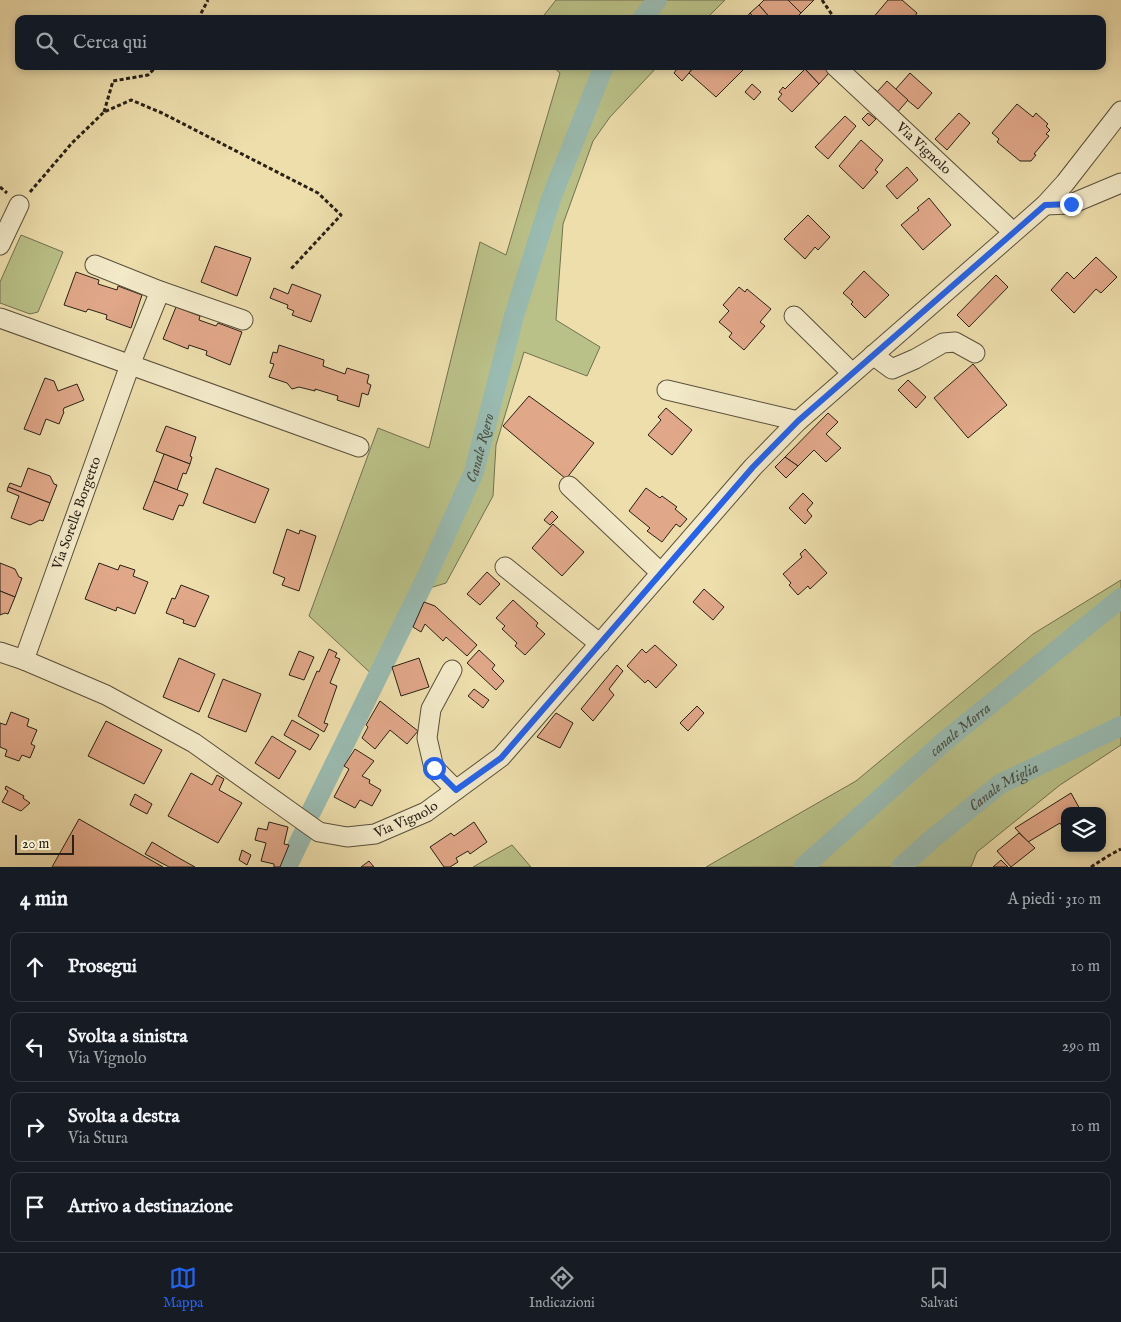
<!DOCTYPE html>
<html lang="it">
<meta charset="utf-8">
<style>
:root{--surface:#171b24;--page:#20242c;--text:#f1f3f6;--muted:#9ea1a6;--line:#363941;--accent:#2563eb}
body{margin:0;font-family:"IM FELL English",serif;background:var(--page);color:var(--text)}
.controls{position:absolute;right:15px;bottom:15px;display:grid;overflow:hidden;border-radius:10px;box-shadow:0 2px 8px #0003}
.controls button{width:45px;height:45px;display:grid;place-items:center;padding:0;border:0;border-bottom:1px solid var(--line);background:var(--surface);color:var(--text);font:25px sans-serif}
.scale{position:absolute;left:15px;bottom:12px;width:59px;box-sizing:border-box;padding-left:5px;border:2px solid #292117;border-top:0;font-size:14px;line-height:18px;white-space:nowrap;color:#292117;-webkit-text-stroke:4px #f3eac9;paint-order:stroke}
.stop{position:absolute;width:15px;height:15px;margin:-11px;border:4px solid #2563eb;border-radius:50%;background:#fff}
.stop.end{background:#2563eb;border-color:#fff;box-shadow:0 1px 5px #0008}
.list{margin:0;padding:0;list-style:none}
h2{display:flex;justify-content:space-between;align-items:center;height:65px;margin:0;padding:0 20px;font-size:21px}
h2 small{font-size:16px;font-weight:400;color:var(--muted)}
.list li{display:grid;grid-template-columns:32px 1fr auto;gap:15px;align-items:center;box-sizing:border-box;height:70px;margin:0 10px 10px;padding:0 10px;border:1px solid var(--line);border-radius:10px}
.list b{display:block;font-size:19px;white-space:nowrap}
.list p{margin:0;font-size:16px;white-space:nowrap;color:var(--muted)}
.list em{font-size:16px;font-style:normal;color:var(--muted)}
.icon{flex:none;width:28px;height:28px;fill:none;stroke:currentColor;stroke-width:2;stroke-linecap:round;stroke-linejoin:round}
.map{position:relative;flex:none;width:1121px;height:867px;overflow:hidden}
.search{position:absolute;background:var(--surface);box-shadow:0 2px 8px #0003;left:15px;right:15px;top:15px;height:55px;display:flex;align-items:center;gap:12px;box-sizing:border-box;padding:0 18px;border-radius:10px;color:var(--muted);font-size:19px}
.sheet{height:385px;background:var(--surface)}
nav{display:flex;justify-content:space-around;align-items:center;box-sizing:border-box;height:70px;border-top:1px solid var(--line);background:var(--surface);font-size:14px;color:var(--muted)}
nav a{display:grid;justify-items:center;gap:2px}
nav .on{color:var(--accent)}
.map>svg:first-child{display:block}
</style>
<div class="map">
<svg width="1121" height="867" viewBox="0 0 1121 867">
<rect width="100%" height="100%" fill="#eddeac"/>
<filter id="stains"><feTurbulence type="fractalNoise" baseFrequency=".004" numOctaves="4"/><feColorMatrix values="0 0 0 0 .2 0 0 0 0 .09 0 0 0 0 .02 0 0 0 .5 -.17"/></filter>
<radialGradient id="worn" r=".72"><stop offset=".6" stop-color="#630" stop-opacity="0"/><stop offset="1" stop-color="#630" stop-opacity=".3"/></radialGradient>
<g fill="#bac188" stroke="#727150">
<polygon points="556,0 725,0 706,19 541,19"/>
<polygon points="552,66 658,66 610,117 593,141 563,224 556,320 600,347 587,376 524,352 496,445 493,496 446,583 410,594 376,678 309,616 378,428 429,448 480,242 506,255 560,73"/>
<polygon points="21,235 63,252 38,312 30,314 0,303 0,282"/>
<polygon points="1121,580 1121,745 1060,785 977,852 971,867 706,867 856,781 1033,634"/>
<polygon points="512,845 531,867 473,867"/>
</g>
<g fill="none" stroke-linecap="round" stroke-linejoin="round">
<g stroke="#9abbb1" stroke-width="20">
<polyline points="642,19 657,0"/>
<path id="s1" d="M311 812 427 576 474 472 514 316 552 196 604 66"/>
<polyline points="287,867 303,834"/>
<path id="s2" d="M803 867 945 741 1121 598"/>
<path id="s3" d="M901 867 931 840 1000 784 1121 726"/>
</g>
</g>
<g fill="#e0a788" stroke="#292117">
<polygon points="764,0 788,0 801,13 795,19 771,19 759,5"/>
<polygon points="788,0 814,0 801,13"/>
<polygon points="888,0 902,0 917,13 913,19 872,19"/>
<polygon points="759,5 771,19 756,19 750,13"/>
<polygon points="750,13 756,19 745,19"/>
<polygon points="679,66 695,66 682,81 674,73"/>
<polygon points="695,66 741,66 744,69 716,97 689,73"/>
<polygon points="807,66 822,66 829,73 819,84 805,69"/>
<polygon points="805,69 819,84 792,112 778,99 782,94 779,92 783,87 785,89"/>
<polygon points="910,73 932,93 918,109 895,90"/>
<polygon points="887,81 908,100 895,115 870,95 875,89 877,92"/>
<polygon points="752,84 761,92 754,100 745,92"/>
<polygon points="1017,104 1033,117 1036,113 1048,124 1046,126 1050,130 1046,134 1049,136 1034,154 1036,155 1031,161 1020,161 997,142 999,139 992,133"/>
<polygon points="868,113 876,119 869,126 862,119"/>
<polygon points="959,113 970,123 947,150 935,139"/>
<polygon points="845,116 856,126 828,159 815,147"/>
<polygon points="861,140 883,160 875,170 878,172 863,189 839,166"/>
<polygon points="907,167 918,180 897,199 886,186"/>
<polygon points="929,198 951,225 923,250 901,225 919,210 917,208"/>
<polygon points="808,215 830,237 818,250 815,247 805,259 784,239"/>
<polygon points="215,246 251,258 237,296 201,282"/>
<polygon points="1096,257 1117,277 1101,293 1096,289 1074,313 1051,290 1067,272 1074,279"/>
<polygon points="864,271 889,295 865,318 851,304 853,302 843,293"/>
<polygon points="76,272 99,280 98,284 117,290 118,286 142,295 131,328 106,319 107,315 88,309 86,312 64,305"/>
<polygon points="996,275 1008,287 969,327 957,315"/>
<polygon points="292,284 321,295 311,322 292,315 294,311 287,308 288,305 270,298 274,288 288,294"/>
<polygon points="739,287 745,292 747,289 771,309 760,322 765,326 744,350 729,337 732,333 719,322 729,311 723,305"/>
<polygon points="176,307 200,316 199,320 216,326 218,323 242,332 230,365 206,355 207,351 189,345 188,349 163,339"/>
<polygon points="279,345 324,360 323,366 345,374 347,368 369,375 367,383 371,385 368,395 362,393 359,407 337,400 338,396 315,389 315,391 299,387 292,389 287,383 269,377 274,364 270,363 273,352 277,353"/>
<polygon points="973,364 1007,405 968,438 934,398"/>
<polygon points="45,378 54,381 58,391 77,384 84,400 64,408 63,411 64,412 59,424 46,419 40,435 24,429"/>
<polygon points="908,380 926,397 916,408 898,390"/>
<polygon points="529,396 594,443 566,479 503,426"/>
<polygon points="666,408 692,430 672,455 648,435 661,420 658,417"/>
<polygon points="828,413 838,422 826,434 841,448 826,462 814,450 798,466 785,457"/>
<polygon points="166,426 196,437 190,456 192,457 190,464 156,451"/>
<polygon points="164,454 190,464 186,474 183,473 177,490 154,481"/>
<polygon points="785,457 798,466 786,478 775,467"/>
<polygon points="28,468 50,476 54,484 57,485 50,503 8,487 10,483 21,487"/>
<polygon points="216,468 269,489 255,523 203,503"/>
<polygon points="154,481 188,494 183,506 179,505 173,520 143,509"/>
<polygon points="8,487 50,503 43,521 40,520 30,525 11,518 19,496 7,491"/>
<polygon points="646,488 660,498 662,496 677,507 675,509 687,519 680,527 676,524 662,542 647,531 650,528 629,511"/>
<polygon points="803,493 813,503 807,510 812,516 805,524 789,508"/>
<polygon points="552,511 558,517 550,525 544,520"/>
<polygon points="553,524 584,552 562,576 532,548"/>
<polygon points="287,529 299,534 300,530 316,536 299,591 282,585 285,578 273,573"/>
<polygon points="805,549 827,573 810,589 808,586 798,595 789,585 791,583 783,574 802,557 800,554"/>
<polygon points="0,563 15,569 19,577 22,578 15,597 0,591"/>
<polygon points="99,563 118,570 120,565 135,570 133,576 148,582 135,614 117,607 116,611 85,599"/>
<polygon points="487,572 500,584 480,605 467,594"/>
<polygon points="181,585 209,596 195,627 183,623 184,620 166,613 172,598 175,599"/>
<polygon points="704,589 724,607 713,620 693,602"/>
<polygon points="0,591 15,597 8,614 5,613 0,615"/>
<polygon points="513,600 538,623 536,626 545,634 525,655 515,646 517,643 502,629 505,626 496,618"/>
<polygon points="424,602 435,606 477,645 467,656 446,637 443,641 425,624 421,632 413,627"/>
<polygon points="655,645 677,665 656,688 648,680 645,683 627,666 642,649 646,653"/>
<polygon points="329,649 337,653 335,657 340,659 330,683 337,686 324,723 328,724 324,732 298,716 317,671 319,672"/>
<polygon points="479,650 495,665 492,669 504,681 496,690 467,663"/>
<polygon points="299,651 314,657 304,680 289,675"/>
<polygon points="179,658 215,674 199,712 163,697"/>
<polygon points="419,658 429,687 401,696 392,667"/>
<polygon points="617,665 623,671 609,689 614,695 593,721 581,709"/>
<polygon points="223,679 261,694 246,732 208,717"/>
<polygon points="474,689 489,700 483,708 468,696"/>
<polygon points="380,701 418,731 407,744 390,730 375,749 362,738 368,727 366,725"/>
<polygon points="697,706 704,713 688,731 680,723"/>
<polygon points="11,712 29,719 27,726 37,730 31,744 35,746 30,758 22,755 19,761 5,756 7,750 0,747 0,723 6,725"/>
<polygon points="556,713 573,723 560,748 537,737"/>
<polygon points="292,720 319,735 310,750 284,735"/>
<polygon points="106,721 162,750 144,784 88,756"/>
<polygon points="272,736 296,751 279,779 255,763"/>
<polygon points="355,749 374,761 362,776 370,780 369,783 381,790 372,806 360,800 355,808 334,797 349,769 344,766"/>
<polygon points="191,773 212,785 217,775 224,779 219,790 242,803 218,843 168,816"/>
<polygon points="6,786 24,796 23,798 30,803 21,811 2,802 8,791 5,789"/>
<polygon points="1071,793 1081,811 1065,811 1065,831 1060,823 1028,842 1015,828"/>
<polygon points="135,794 152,804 147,814 130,805"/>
<polygon points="79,819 163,867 52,867"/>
<polygon points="269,822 288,827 284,844 289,845 280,867 274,867 274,864 261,861 266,843 255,840 258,828 267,830"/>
<polygon points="474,822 487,842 470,854 468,851 456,858 458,862 450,867 444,867 430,847 451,833 454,836"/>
<polygon points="1019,833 1035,848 1011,867 997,851"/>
<polygon points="152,842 177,857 195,867 169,867 145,854"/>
<polygon points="242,850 251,855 247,865 239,860"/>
<polygon points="1001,860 1008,867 993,867"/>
<polygon points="369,861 374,867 361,867"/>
</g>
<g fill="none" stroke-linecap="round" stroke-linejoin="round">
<defs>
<g id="minor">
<path id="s4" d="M835 66 1013 232"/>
<polyline points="1045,205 1071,204 1121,183"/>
<polyline points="0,245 19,205"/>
<polyline points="95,265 160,291 243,320"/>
<polyline points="794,316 852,373"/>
<polyline points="0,318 359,447"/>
<polyline points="873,355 892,369 915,359 943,343 955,342 975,353"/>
<polyline points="667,390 798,421"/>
<polyline points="569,486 661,573"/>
<polyline points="505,567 600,644"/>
<path id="s5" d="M0 652 24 660 106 695 194 743 319 832 347 837 375 834 426 812 501 757 753 467 798 421 1045 205 1065 183 1121 111"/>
<path id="s6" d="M24 660 130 365 160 291"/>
<polyline points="452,670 431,709 427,738 434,768 456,790"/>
</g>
</defs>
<use href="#minor" stroke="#5a503c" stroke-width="21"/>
<g stroke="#292117" stroke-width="3" stroke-dasharray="4 2.5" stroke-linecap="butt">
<polyline points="822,0 835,19"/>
<polyline points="198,19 208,0"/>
<polyline points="104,112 113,81 148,75 157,66"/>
<polyline points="0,187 7,193"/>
<polyline points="30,192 72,143 104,112 131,100 162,113 318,193 341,215 290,270"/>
<polyline points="1091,867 1108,856 1121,849"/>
</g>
<use href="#minor" stroke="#f3eac9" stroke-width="19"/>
</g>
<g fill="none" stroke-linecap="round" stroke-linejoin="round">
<polyline stroke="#2563eb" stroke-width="6" points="434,768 456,790 501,758 753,467 798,421 1045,205 1071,204"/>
</g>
<g text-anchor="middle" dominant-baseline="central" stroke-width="5" stroke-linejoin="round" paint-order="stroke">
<g font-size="14" fill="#292117" stroke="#f3eac9">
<text stroke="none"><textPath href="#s4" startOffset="121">Via Vignolo</textPath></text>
<text stroke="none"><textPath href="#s6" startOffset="156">Via Sorelle Borgetto</textPath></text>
<text stroke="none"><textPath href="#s5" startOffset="459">Via Vignolo</textPath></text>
</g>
<g font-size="15" font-style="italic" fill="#4b4f45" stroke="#f3eac9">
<text stroke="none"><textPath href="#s1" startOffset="402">Canale Roero</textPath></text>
<text stroke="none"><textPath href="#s2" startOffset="209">canale Morra</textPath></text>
<text stroke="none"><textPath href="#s3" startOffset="131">Canale Miglia</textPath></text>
</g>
</g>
<rect width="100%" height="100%" filter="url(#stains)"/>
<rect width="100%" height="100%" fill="url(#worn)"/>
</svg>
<div class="controls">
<button><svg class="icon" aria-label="layers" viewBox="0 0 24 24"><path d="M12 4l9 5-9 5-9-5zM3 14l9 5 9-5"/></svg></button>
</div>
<div class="scale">20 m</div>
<div class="stop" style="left:434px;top:768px"></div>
<div class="stop end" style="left:1071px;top:204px"></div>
<div class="search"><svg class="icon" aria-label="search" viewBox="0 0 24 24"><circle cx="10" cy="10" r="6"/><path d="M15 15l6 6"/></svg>Cerca qui</div>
</div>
<section class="sheet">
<h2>4 min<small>A piedi · 310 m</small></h2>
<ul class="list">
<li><svg class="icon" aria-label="ahead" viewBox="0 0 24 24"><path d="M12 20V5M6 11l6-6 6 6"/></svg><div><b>Prosegui</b></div><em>10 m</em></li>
<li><svg class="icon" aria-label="left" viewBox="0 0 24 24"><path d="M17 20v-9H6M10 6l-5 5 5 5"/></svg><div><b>Svolta a sinistra</b><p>Via Vignolo</p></div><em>290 m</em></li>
<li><svg class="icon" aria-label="right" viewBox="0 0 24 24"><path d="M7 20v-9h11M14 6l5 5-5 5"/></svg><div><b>Svolta a destra</b><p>Via Stura</p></div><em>10 m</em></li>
<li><svg class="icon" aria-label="arrive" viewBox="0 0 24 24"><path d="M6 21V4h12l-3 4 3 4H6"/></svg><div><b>Arrivo a destinazione</b></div></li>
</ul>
</section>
<nav>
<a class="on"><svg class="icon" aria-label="map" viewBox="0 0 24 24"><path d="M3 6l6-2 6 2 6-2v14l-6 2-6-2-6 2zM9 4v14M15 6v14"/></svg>Mappa</a>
<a><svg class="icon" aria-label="directions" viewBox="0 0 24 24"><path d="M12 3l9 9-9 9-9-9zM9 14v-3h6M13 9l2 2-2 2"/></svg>Indicazioni</a>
<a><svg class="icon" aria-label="saved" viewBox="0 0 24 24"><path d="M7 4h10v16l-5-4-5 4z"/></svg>Salvati</a>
</nav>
